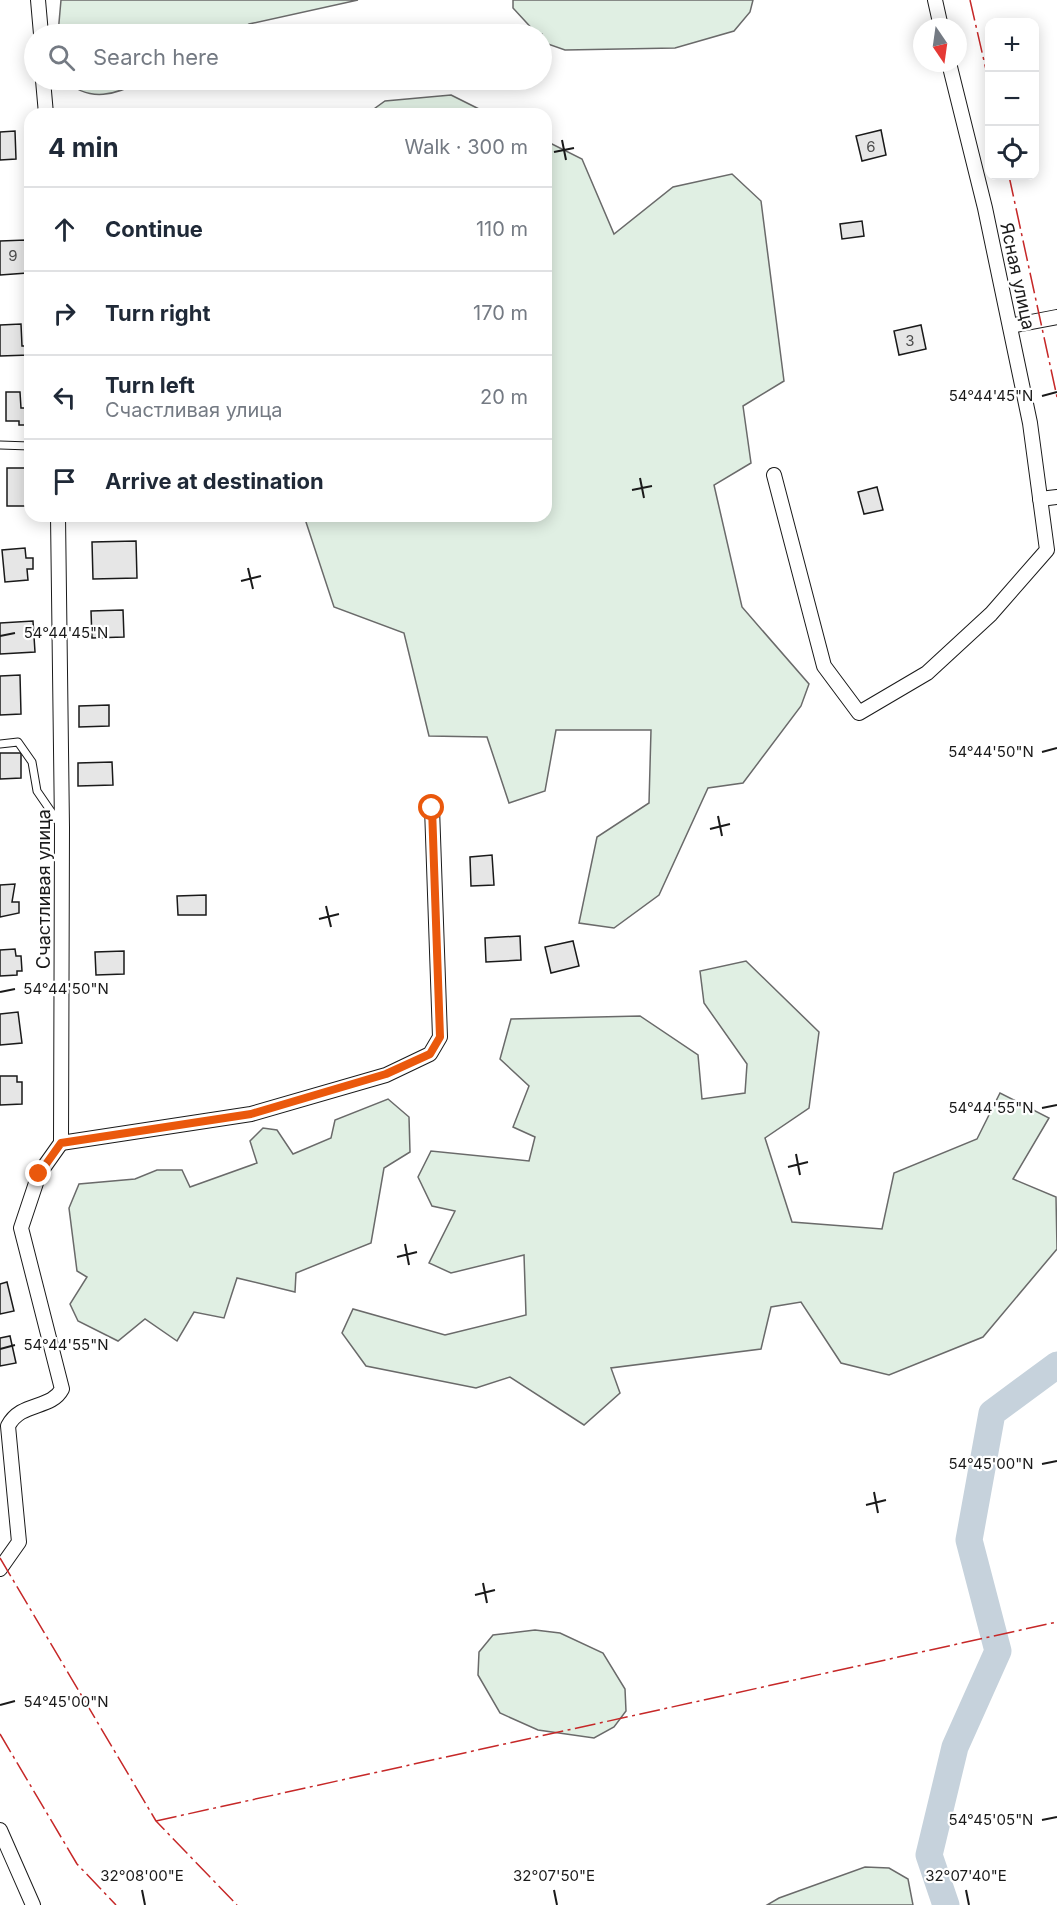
<!DOCTYPE html>
<meta charset="utf-8">
<style>
:root{--surface:#fff;--page:#f6f6f7;--text:#1f2937;--muted:#747a83;--line:#e0e1e3}
body{margin:0;font-family:Inter,sans-serif;background:var(--page);color:var(--text)}
.controls{position:absolute;right:18px;top:18px;display:grid;overflow:hidden;border-radius:12px;box-shadow:0 3px 15px #0003}
.controls button{width:54px;height:54px;display:grid;place-items:center;padding:0;border:0;border-bottom:2px solid var(--line);background:var(--surface);color:var(--text);font:30px sans-serif}
.compass{position:absolute;left:913px;top:18px;width:54px;height:54px;border-radius:50%;background:var(--surface);box-shadow:0 3px 15px #0003;rotate:167deg}
.stop{position:absolute;width:18px;height:18px;margin:-14px;border:4px solid #ea580c;border-radius:50%;background:#fff}
.stop.end{background:#ea580c;border-color:#fff;box-shadow:0 2px 6px #0008}
.list{margin:0;padding:0;list-style:none}
h2{display:flex;justify-content:space-between;align-items:center;height:78px;margin:0;padding:0 24px;font-size:26px}
h2 small{font-size:20px;font-weight:400;color:var(--muted)}
.list li{display:grid;grid-template-columns:39px 1fr auto;gap:18px;align-items:center;box-sizing:border-box;height:84px;padding:0 24px;border-top:2px solid var(--line)}
.list b{display:block;font-size:22px;white-space:nowrap}
.list p{margin:0;font-size:20px;white-space:nowrap;color:var(--muted)}
.list em{font-size:20px;font-style:normal;color:var(--muted)}
.icon{flex:none;width:33px;height:33px;fill:none;stroke:currentColor;stroke-width:2;stroke-linecap:round;stroke-linejoin:round}
.map{position:relative;flex:none;width:1057px;height:1905px;overflow:hidden}
.search{position:absolute;background:var(--surface);box-shadow:0 3px 15px #0003;left:24px;top:24px;width:528px;height:66px;display:flex;align-items:center;gap:15px;box-sizing:border-box;padding:0 21px;border-radius:33px;color:var(--muted);font-size:22px}
.panel{position:absolute;background:var(--surface);box-shadow:0 3px 15px #0003;left:24px;top:108px;width:528px;height:414px;border-radius:18px}
.map>svg:first-child{display:block}
</style>
<div class="map">
<svg width="1057" height="1905" viewBox="0 0 1057 1905">
<rect width="100%" height="100%" fill="#fff"/>
<g fill="#e0efe3" stroke="#6a6a6a" stroke-width="1.5">
<polygon points="61,0 358,0 249,24 234,34 58,34"/>
<polygon points="513,0 753,0 750,12 734,31 675,48 565,50 545,43 542,34 537,34 513,8"/>
<path d="M65 80H143C117 95 89 103 65 80Z"/>
<polygon points="451,95 489,114 367,114 385,101"/>
<polygon points="546,141 582,159 614,234 673,187 732,174 761,201 784,381 743,406 751,463 714,485 742,607 809,684 801,706 743,783 708,788 659,895 614,928 579,923 597,837 649,803 651,730 556,730 545,791 509,803 487,737 429,736 404,633 334,607 304,516 546,516"/>
<polygon points="746,961 819,1032 809,1108 765,1138 792,1222 882,1229 894,1173 977,1139 1000,1093 1049,1118 1013,1179 1056,1197 1057,1249 983,1337 889,1375 841,1363 801,1302 771,1307 761,1349 611,1368 620,1393 584,1425 510,1377 476,1388 366,1366 342,1333 353,1309 445,1335 526,1315 524,1255 451,1273 429,1263 455,1211 432,1206 418,1177 431,1151 529,1161 535,1137 513,1127 529,1086 500,1059 511,1019 640,1016 698,1055 702,1099 745,1093 747,1064 704,1003 700,971"/>
<polygon points="388,1099 409,1117 410,1152 384,1168 371,1243 296,1273 295,1292 237,1278 224,1318 194,1312 177,1341 145,1319 118,1341 78,1321 70,1304 87,1277 77,1271 69,1208 79,1184 135,1179 157,1170 182,1170 190,1187 257,1163 250,1141 263,1128 277,1130 293,1154 331,1138 335,1120"/>
<polygon points="535,1630 560,1633 603,1653 625,1689 626,1711 614,1727 594,1738 538,1730 500,1713 478,1675 479,1652 493,1635"/>
<polygon points="865,1867 889,1868 908,1879 913,1905 767,1905 779,1898"/>
</g>
<g fill="none" stroke-linecap="round" stroke-linejoin="round">
<polyline stroke="#c6d2dc" stroke-width="27" points="946,1905 929,1855 955,1747 998,1651 969,1540 992,1413 1057,1365"/>
</g>
<g fill="#e6e6e6" stroke="#1a1a1a" stroke-width="1.5">
<polygon points="881,130 886,155 862,161 856,136"/>
<polygon points="15,131 16,159 0,160 0,132"/>
<polygon points="862,221 864,236 842,239 840,224"/>
<polygon points="26,240 27,273 0,275 0,241"/>
<polygon points="21,324 22,346 29,346 29,355 0,356 0,325"/>
<polygon points="921,325 926,349 899,355 894,331"/>
<polygon points="6,392 20,392 21,408 30,408 30,425 19,425 19,421 6,421"/>
<polygon points="7,468 27,468 27,482 30,482 27,506 7,506"/>
<polygon points="877,487 883,510 864,514 858,492"/>
<polygon points="136,541 137,578 93,579 92,542"/>
<polygon points="25,548 26,558 33,558 33,569 27,569 28,580 5,582 2,550"/>
<polygon points="123,610 124,637 92,638 91,611"/>
<polygon points="33,621 35,652 0,654 0,623"/>
<polygon points="20,675 21,714 0,715 0,676"/>
<polygon points="109,705 109,726 79,727 79,706"/>
<polygon points="0,753 21,753 21,778 0,779"/>
<polygon points="112,762 113,785 78,786 78,763"/>
<polygon points="492,855 494,885 471,886 470,857"/>
<polygon points="15,884 12,902 19,902 19,913 0,917 0,885"/>
<polygon points="206,895 206,915 178,915 177,896"/>
<polygon points="520,936 521,960 486,962 485,938"/>
<polygon points="573,941 579,966 551,973 545,947"/>
<polygon points="15,949 16,956 21,956 22,971 17,971 17,975 0,976 0,950"/>
<polygon points="124,951 124,974 96,975 95,952"/>
<polygon points="18,1012 22,1043 0,1045 0,1014"/>
<polygon points="0,1076 17,1076 17,1082 22,1082 22,1104 0,1105"/>
<polygon points="7,1282 14,1311 0,1314 0,1284"/>
<polygon points="10,1336 16,1363 0,1366 0,1338"/>
</g>
<g fill="none" stroke-linecap="round" stroke-linejoin="round">
<defs>
<g id="service">
<polyline points="0,445 30,446"/>
<polyline points="0,744 18,742 32,762 37,791 59,823"/>
</g>
<g id="minor">
<polyline points="38,0 41,34"/>
<polyline points="935,0 941,27"/>
<polyline points="43,80 46,114"/>
<polyline points="1010,326 1057,317"/>
<polyline points="774,475 824,666 859,713 927,673 991,614 1047,550 1030,423 985,208 949,63"/>
<polyline points="1040,499 1057,497"/>
<polyline points="61,1143 251,1114 386,1075 430,1054 440,1037 432,808"/>
<path d="M0 1569 19 1542 8 1426C21 1401 51 1410 62 1389L21 1228 39 1174 61 1143 62 827 58 516"/>
<polyline points="0,1830 33,1905"/>
</g>
</defs>
<use href="#service" stroke="#1a1a1a" stroke-width="9"/>
<use href="#minor" stroke="#1a1a1a" stroke-width="16"/>
<use href="#service" stroke="#fff" stroke-width="7"/>
<use href="#minor" stroke="#fff" stroke-width="14"/>
<g stroke="#c62828" stroke-width="1.5" stroke-dasharray="21 4.5 3 4.5" stroke-linecap="butt">
<polyline points="970,0 990,87"/>
<polyline points="1009,176 1057,397"/>
<polyline points="0,1558 156,1821 237,1905"/>
<polyline points="0,1734 77,1864 116,1905"/>
<polyline points="156,1821 1057,1622"/>
</g>
</g>
<g fill="none" stroke-linecap="round" stroke-linejoin="round">
<polyline stroke="#ea580c" stroke-width="8" points="39,1174 61,1143 251,1114 386,1074 430,1054 440,1037 432,808"/>
</g>
<path fill="none" stroke="#1a1a1a" stroke-width="2" d="M562 140 566 160M554 152 574 148M1042 396 1057 392M640 478 644 498M632 490 652 486M248 568 253 589M241 581 261 576M0 636 15 633M1042 752 1057 748M718 816 722 836M710 829 730 824M326 906 331 927M319 919 339 914M0 992 15 989M1042 1108 1057 1105M796 1154 800 1175M788 1167 808 1162M405 1244 409 1265M397 1257 417 1252M0 1349 15 1345M1042 1464 1057 1461M874 1492 878 1513M866 1505 886 1500M483 1583 487 1603M475 1595 495 1590M0 1705 15 1701M1042 1820 1057 1817M142 1890 145 1905M554 1890 557 1905M966 1890 969 1905"/>
<g text-anchor="middle" dominant-baseline="central" stroke-width="4.5" stroke-linejoin="round" paint-order="stroke">
<g font-size="15" fill="#4d4d4d">
<text x="871" y="146">6</text>
<text x="13" y="255">9</text>
<text x="910" y="340">3</text>
</g>
<g font-size="18" fill="#1a1a1a" stroke="#fff">
<text transform="translate(1018 276) rotate(78)">Ясная улица</text>
<text transform="translate(43 889) rotate(-90)">Счастливая улица</text>
</g>
</g>
<g font-size="15" text-anchor="middle" fill="#1a1a1a" stroke="#fff" stroke-width="4.5" stroke-linejoin="round" paint-order="stroke">
<text x="991" y="401">54°44'45"N</text>
<text x="66" y="638">54°44'45"N</text>
<text x="991" y="757">54°44'50"N</text>
<text x="66" y="994">54°44'50"N</text>
<text x="991" y="1113">54°44'55"N</text>
<text x="66" y="1350">54°44'55"N</text>
<text x="991" y="1469">54°45'00"N</text>
<text x="66" y="1707">54°45'00"N</text>
<text x="991" y="1825">54°45'05"N</text>
<text x="142" y="1881">32°08'00"E</text>
<text x="554" y="1881">32°07'50"E</text>
<text x="966" y="1881">32°07'40"E</text>
</g>
</svg>
<div class="controls">
<button>+</button>
<button>−</button>
<button><svg class="icon" aria-label="locate" viewBox="0 0 24 24"><circle cx="12" cy="12" r="6"/><path d="M12 2v4M12 18v4M2 12h4M18 12h4"/></svg></button>
</div>
<svg class="compass" viewBox="-18 -18 36 36"><path d="M0-13l5 13h-10z" fill="#e53935"/><path d="M0 13l5-13h-10z" fill="#747a83"/></svg>
<div class="stop" style="left:432px;top:808px"></div>
<div class="stop end" style="left:39px;top:1174px"></div>
<div class="search"><svg class="icon" aria-label="search" viewBox="0 0 24 24"><circle cx="10" cy="10" r="6"/><path d="M15 15l6 6"/></svg>Search here</div>
<section class="panel">
<h2>4 min<small>Walk · 300 m</small></h2>
<ul class="list">
<li><svg class="icon" aria-label="ahead" viewBox="0 0 24 24"><path d="M12 20V5M6 11l6-6 6 6"/></svg><div><b>Continue</b></div><em>110 m</em></li>
<li><svg class="icon" aria-label="right" viewBox="0 0 24 24"><path d="M7 20v-9h11M14 6l5 5-5 5"/></svg><div><b>Turn right</b></div><em>170 m</em></li>
<li><svg class="icon" aria-label="left" viewBox="0 0 24 24"><path d="M17 20v-9H6M10 6l-5 5 5 5"/></svg><div><b>Turn left</b><p>Счастливая улица</p></div><em>20 m</em></li>
<li><svg class="icon" aria-label="arrive" viewBox="0 0 24 24"><path d="M6 21V4h12l-3 4 3 4H6"/></svg><div><b>Arrive at destination</b></div></li>
</ul>
</section>
</div>
